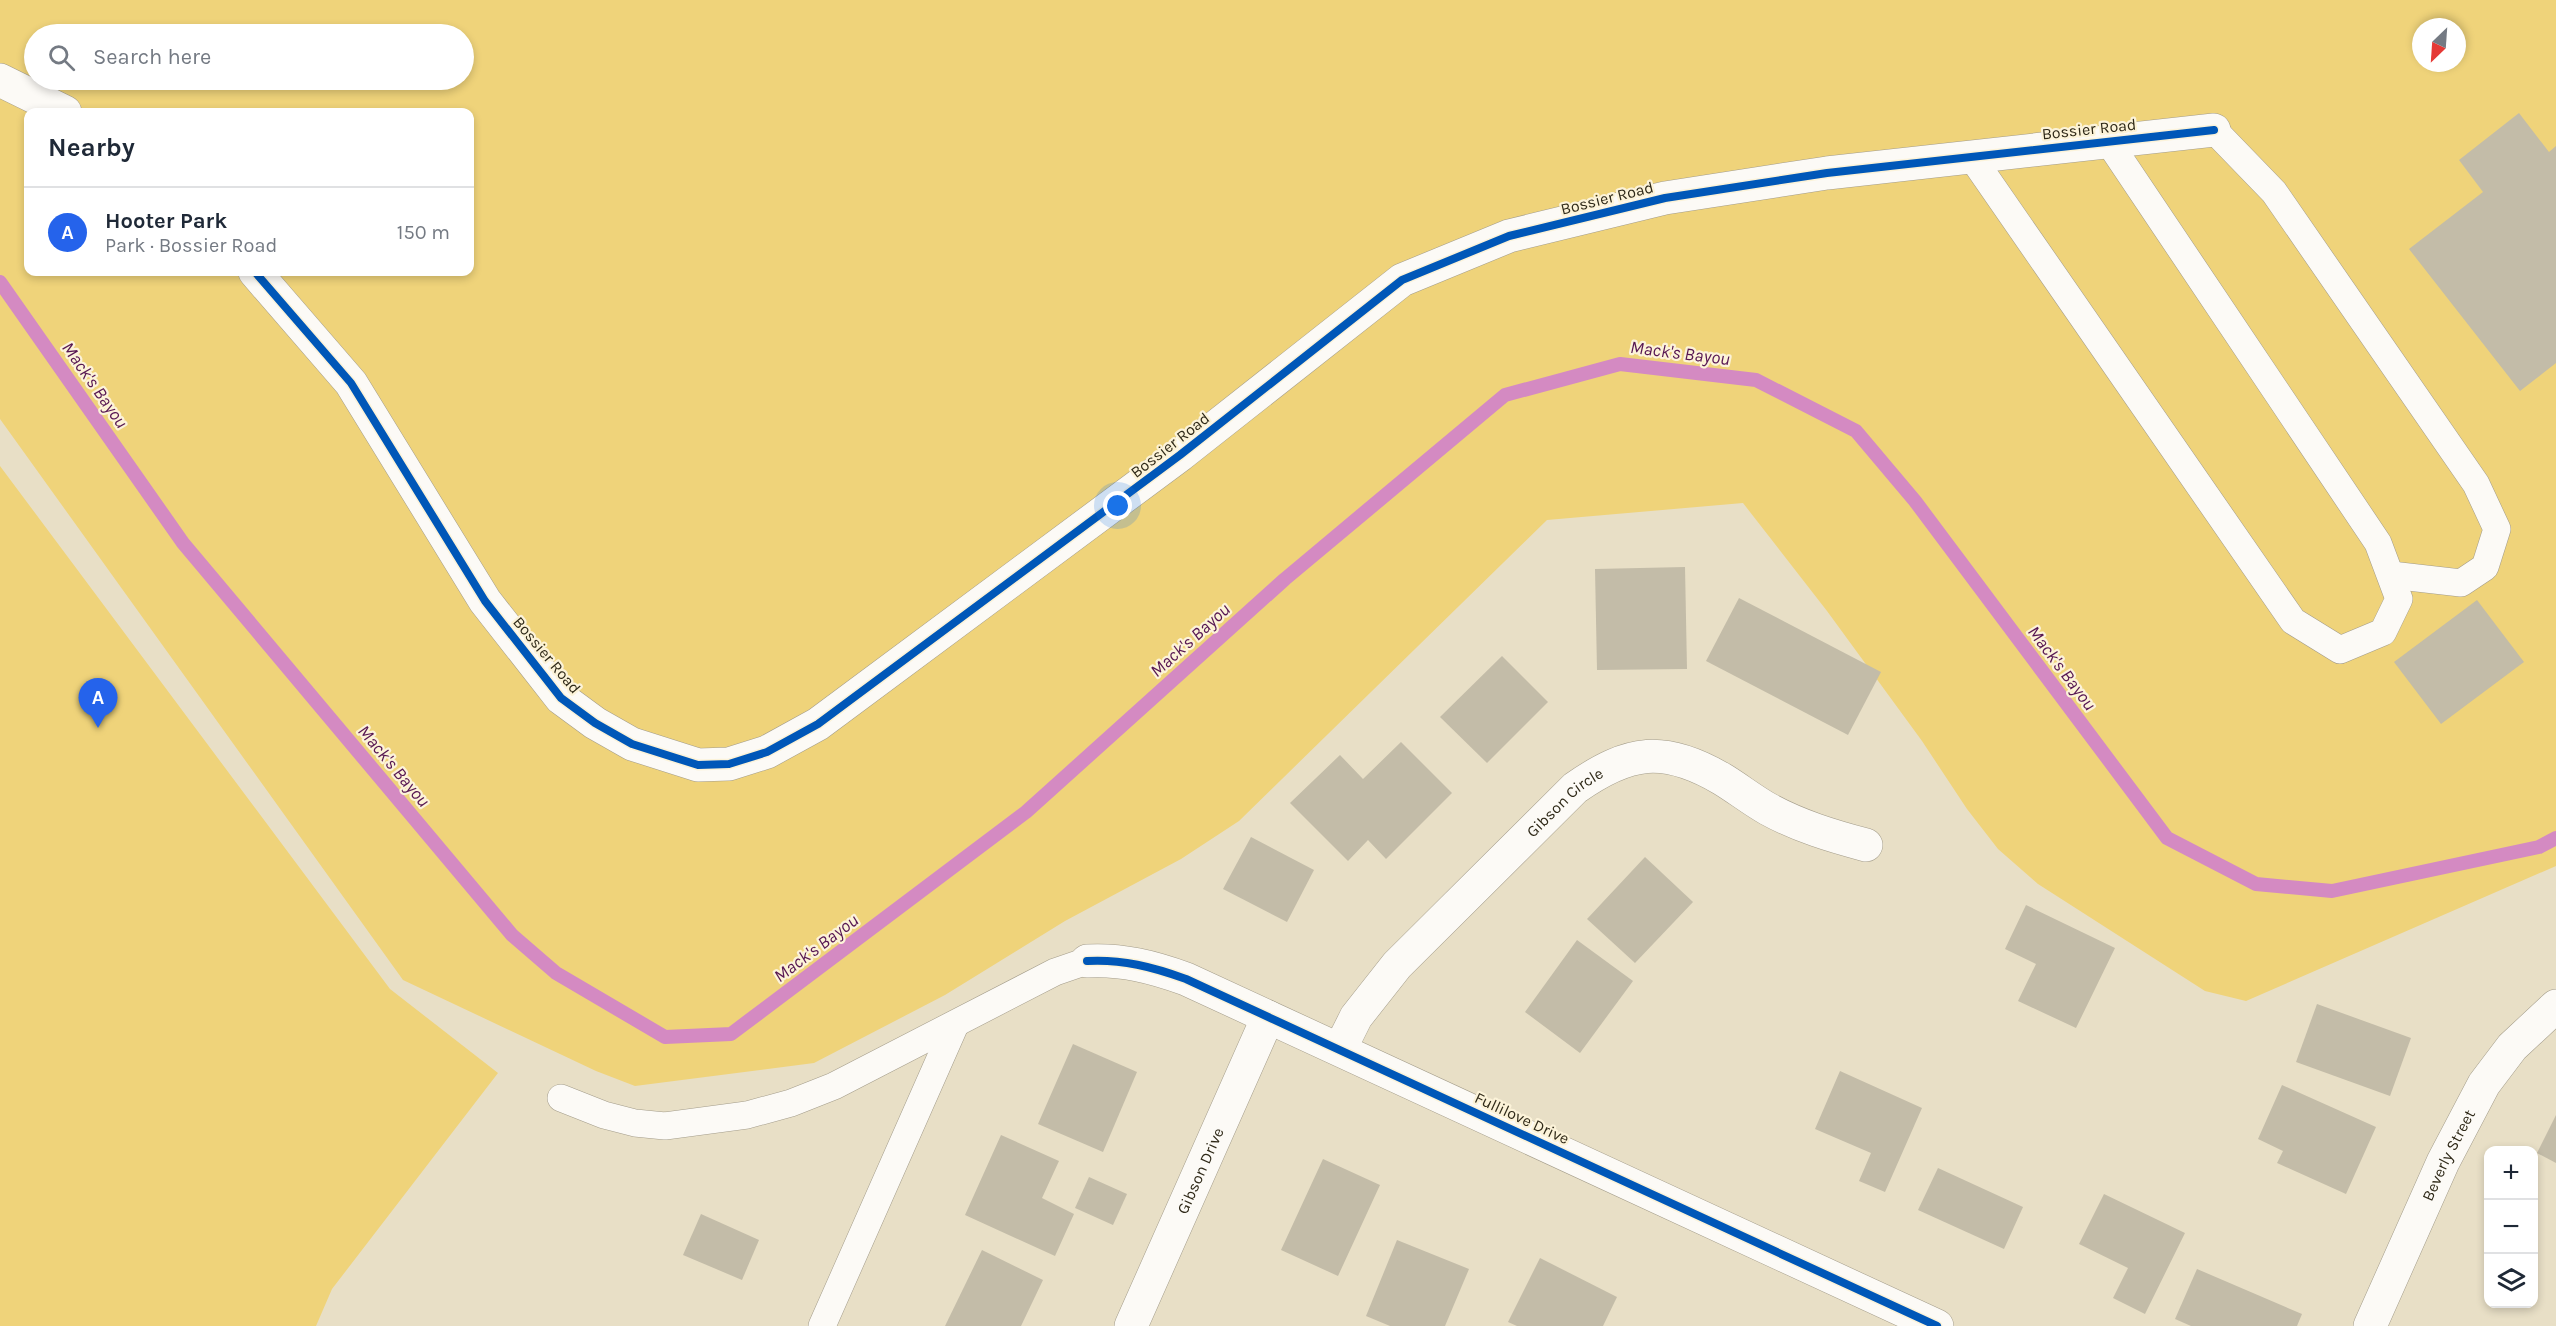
<!DOCTYPE html>
<meta charset="utf-8">
<style>
:root{--surface:#fff;--page:#f6f6f7;--text:#1f2937;--muted:#747a83;--line:#e0e1e3;--accent:#2563eb}
body{margin:0;font-family:Karla,sans-serif;background:var(--page);color:var(--text)}
.controls{position:absolute;right:18px;bottom:18px;display:grid;overflow:hidden;border-radius:12px;box-shadow:0 3px 9px #0003}
.controls button{width:54px;height:54px;display:grid;place-items:center;padding:0;border:0;border-bottom:2px solid var(--line);background:var(--surface);color:var(--text);font:30px sans-serif}
.compass{position:absolute;left:2412px;top:18px;width:54px;height:54px;border-radius:50%;background:var(--surface);box-shadow:0 3px 9px #0003;rotate:205deg}
.you{position:absolute;left:1118px;top:506px;width:21px;height:21px;margin:-15px;border:4px solid #fff;border-radius:50%;background:#1a73e8;box-shadow:0 0 0 9px #1a73e833}
.badge{display:grid;place-items:center;width:39px;height:39px;border-radius:50%;background:var(--accent);color:#fff;font-size:20px;font-weight:700}
.pin{position:absolute;translate:-50% -50px;filter:drop-shadow(0 2px 3px #0008)}
.pin::after{content:'';position:absolute;top:32px;width:21px;height:18px;background:inherit;clip-path:polygon(0 0,100% 0,50% 100%)}
.list{margin:0;padding:0;list-style:none}
h2{display:flex;justify-content:space-between;align-items:center;height:78px;margin:0;padding:0 24px;font-size:26px}
h2 small{font-size:20px;font-weight:400;color:var(--muted)}
.list li{display:grid;grid-template-columns:39px 1fr auto;gap:18px;align-items:center;box-sizing:border-box;height:90px;padding:0 24px;border-top:2px solid var(--line)}
.list b{display:block;font-size:22px;white-space:nowrap}
.list p{margin:0;font-size:20px;white-space:nowrap;color:var(--muted)}
.list em{font-size:20px;font-style:normal;color:var(--muted)}
.icon{flex:none;width:33px;height:33px;fill:none;stroke:currentColor;stroke-width:2;stroke-linecap:round;stroke-linejoin:round}
.map{position:relative;flex:none;width:2556px;height:1326px;overflow:hidden}
.search{position:absolute;background:var(--surface);box-shadow:0 3px 9px #0003;left:24px;top:24px;width:450px;height:66px;display:flex;align-items:center;gap:15px;box-sizing:border-box;padding:0 21px;border-radius:33px;color:var(--muted);font-size:22px}
.panel{position:absolute;background:var(--surface);box-shadow:0 3px 9px #0003;left:24px;top:108px;width:450px;height:168px;border-radius:12px}
.map>svg:first-child{display:block}
</style>
<div class="map">
<svg width="2556" height="1326" viewBox="0 0 2556 1326">
<rect width="100%" height="100%" fill="#e8dfc6"/>
<g fill="#efd37a" fill-rule="evenodd">
<path d="M0 0H2556V866L2246 1001 2205 991 2038 884 1998 849 1967 809 1922 741 1827 611 1743 503 1547 520 1239 821 1181 859 1065 921 945 995 814 1063 635 1086 596 1071 403 980 0 419ZM2421 27H2457V63H2421ZM34 34H464V80H34ZM28 112H470V272H28Z"/>
<polygon points="0,466 390,989 498,1073 332,1289 316,1326 0,1326"/>
</g>
<g fill="none" stroke-linecap="round" stroke-linejoin="round">
<polyline stroke="#d48ac2" stroke-width="14" points="0,282 183,543 512,935 556,973 665,1037 731,1034 1026,812 1285,579 1505,395 1620,364 1756,380 1856,431 1915,501 2167,838 2256,884 2332,891 2539,847 2556,838"/>
</g>
<g fill="#c3bca8">
<polygon points="2519,113 2549,152 2556,146 2556,363 2520,391 2409,249 2483,192 2459,160"/>
<polygon points="1685,567 1687,669 1597,670 1595,569"/>
<polygon points="1739,598 1881,672 1848,735 1706,661"/>
<polygon points="2477,600 2524,662 2441,724 2394,662"/>
<polygon points="1502,656 1548,702 1487,763 1440,717"/>
<polygon points="1401,742 1452,793 1386,859 1368,840 1348,861 1290,803 1340,755 1363,779"/>
<polygon points="1251,837 1314,870 1287,922 1223,889"/>
<polygon points="1645,857 1693,902 1635,963 1587,919"/>
<polygon points="2026,905 2115,948 2076,1028 2018,1001 2036,964 2005,949"/>
<polygon points="1577,940 1633,981 1580,1053 1525,1012"/>
<polygon points="2317,1004 2411,1038 2390,1096 2296,1062"/>
<polygon points="1073,1044 1137,1072 1103,1152 1038,1124"/>
<polygon points="1840,1071 1922,1108 1885,1192 1859,1181 1871,1153 1815,1129"/>
<polygon points="2282,1085 2376,1127 2346,1194 2277,1163 2283,1151 2258,1139"/>
<polygon points="2556,1115 2556,1163 2537,1153"/>
<polygon points="1001,1135 1059,1161 1042,1198 1074,1214 1055,1256 965,1215"/>
<polygon points="1323,1159 1380,1185 1338,1276 1281,1250"/>
<polygon points="1938,1168 2023,1207 2004,1249 1918,1210"/>
<polygon points="1089,1177 1127,1194 1113,1225 1075,1208"/>
<polygon points="2104,1194 2185,1233 2145,1314 2113,1298 2128,1268 2079,1244"/>
<polygon points="701,1214 759,1240 742,1280 683,1255"/>
<polygon points="1397,1240 1469,1269 1445,1326 1390,1326 1366,1316"/>
<polygon points="982,1250 1043,1280 1021,1326 945,1326"/>
<polygon points="1540,1258 1617,1297 1603,1326 1517,1326 1508,1322"/>
<polygon points="2197,1269 2302,1314 2297,1326 2191,1326 2175,1319"/>
</g>
<g fill="none" stroke-linecap="round" stroke-linejoin="round">
<defs>
<g id="service">
<polyline points="2214,130 2274,192 2476,484 2497,529 2485,567 2461,583 2391,575"/>
<polyline points="1971,156 2293,621 2340,650 2383,632 2399,599 2378,543 2108,141"/>
<polyline points="561,1098 604,1115 635,1123 665,1126 747,1115 791,1103 834,1086 1055,972 1087,961"/>
<polyline points="822,1326 955,1025"/>
</g>
<g id="minor">
<polyline points="0,80 65,112"/>
<polyline points="255,272 351,383 485,601 561,698 595,723 632,744 698,765 729,764 767,752 818,724 1180,455 1402,280 1509,236 1665,198 1827,173 2214,130"/>
<path d="M1087 961C1122 959 1153 967 1186 979L1937 1326"/>
<path id="s1" d="M1340 1049 1356 1017 1397 965 1575 788C1629 750 1664 745 1722 779 1737 788 1752 800 1768 809 1799 826 1832 836 1866 845"/>
<path id="s2" d="M1131 1326 1268 1017"/>
<path id="s3" d="M2370 1326 2443 1162 2484 1084 2512 1047 2556 1006"/>
</g>
</defs>
<use href="#service" stroke="#a39c8a" stroke-width="28"/>
<use href="#minor" stroke="#a39c8a" stroke-width="34"/>
<use href="#service" stroke="#fcfaf6" stroke-width="27"/>
<use href="#minor" stroke="#fcfaf6" stroke-width="33"/>
<defs>
<g id="cycleway">
<polyline points="255,272 351,383 485,601 561,698 595,723 632,744 698,765 729,764 767,752 818,724 1180,455 1402,280 1509,236 1665,198 1827,173 2214,130"/>
<path d="M1087 961C1122 959 1153 967 1186 979L1937 1326"/>
</g>
</defs>
<use href="#cycleway" stroke="#fcf3d9" stroke-width="11"/>
<use href="#cycleway" stroke="#0057b8" stroke-width="8"/>
</g>
<g text-anchor="middle" dominant-baseline="central" stroke-width="4.5" stroke-linejoin="round" paint-order="stroke">
<g font-size="16" fill="#2f2918" stroke="#fcf3d9">
<text transform="translate(2089 129) rotate(-6)">Bossier Road</text>
<text transform="translate(1607 198) rotate(-14)">Bossier Road</text>
<text transform="translate(1170 445) rotate(-38)">Bossier Road</text>
<text transform="translate(547 655) rotate(50)">Bossier Road</text>
<text stroke="none"><textPath href="#s1" startOffset="336">Gibson Circle</textPath></text>
<text transform="translate(1522 1118) rotate(25)">Fullilove Drive</text>
<text stroke="none"><textPath href="#s3" startOffset="188">Beverly Street</textPath></text>
<text stroke="none"><textPath href="#s2" startOffset="170">Gibson Drive</textPath></text>
</g>
<g font-size="18" font-style="italic" fill="#571752" stroke="#fcf3d9">
<text transform="translate(1680 353) rotate(7)">Mack's Bayou</text>
<text transform="translate(95 385) rotate(55)">Mack's Bayou</text>
<text transform="translate(1190 640) rotate(-42)">Mack's Bayou</text>
<text transform="translate(2062 668) rotate(53)">Mack's Bayou</text>
<text transform="translate(394 766) rotate(50)">Mack's Bayou</text>
<text transform="translate(816 948) rotate(-37)">Mack's Bayou</text>
</g>
</g>
</svg>
<div class="controls">
<button>+</button>
<button>−</button>
<button><svg class="icon" aria-label="layers" viewBox="0 0 24 24"><path d="M12 4l9 5-9 5-9-5zM3 14l9 5 9-5"/></svg></button>
</div>
<svg class="compass" viewBox="-18 -18 36 36"><path d="M0-13l5 13h-10z" fill="#e53935"/><path d="M0 13l5-13h-10z" fill="#747a83"/></svg>
<div class="you"></div>
<div class="pin badge" style="left:98px;top:728px">A</div>
<div class="search"><svg class="icon" aria-label="search" viewBox="0 0 24 24"><circle cx="10" cy="10" r="6"/><path d="M15 15l6 6"/></svg>Search here</div>
<section class="panel">
<h2>Nearby<small></small></h2>
<ul class="list">
<li><span class="badge">A</span><div><b>Hooter Park</b><p>Park · Bossier Road</p></div><em>150 m</em></li>
</ul>
</section>
</div>
